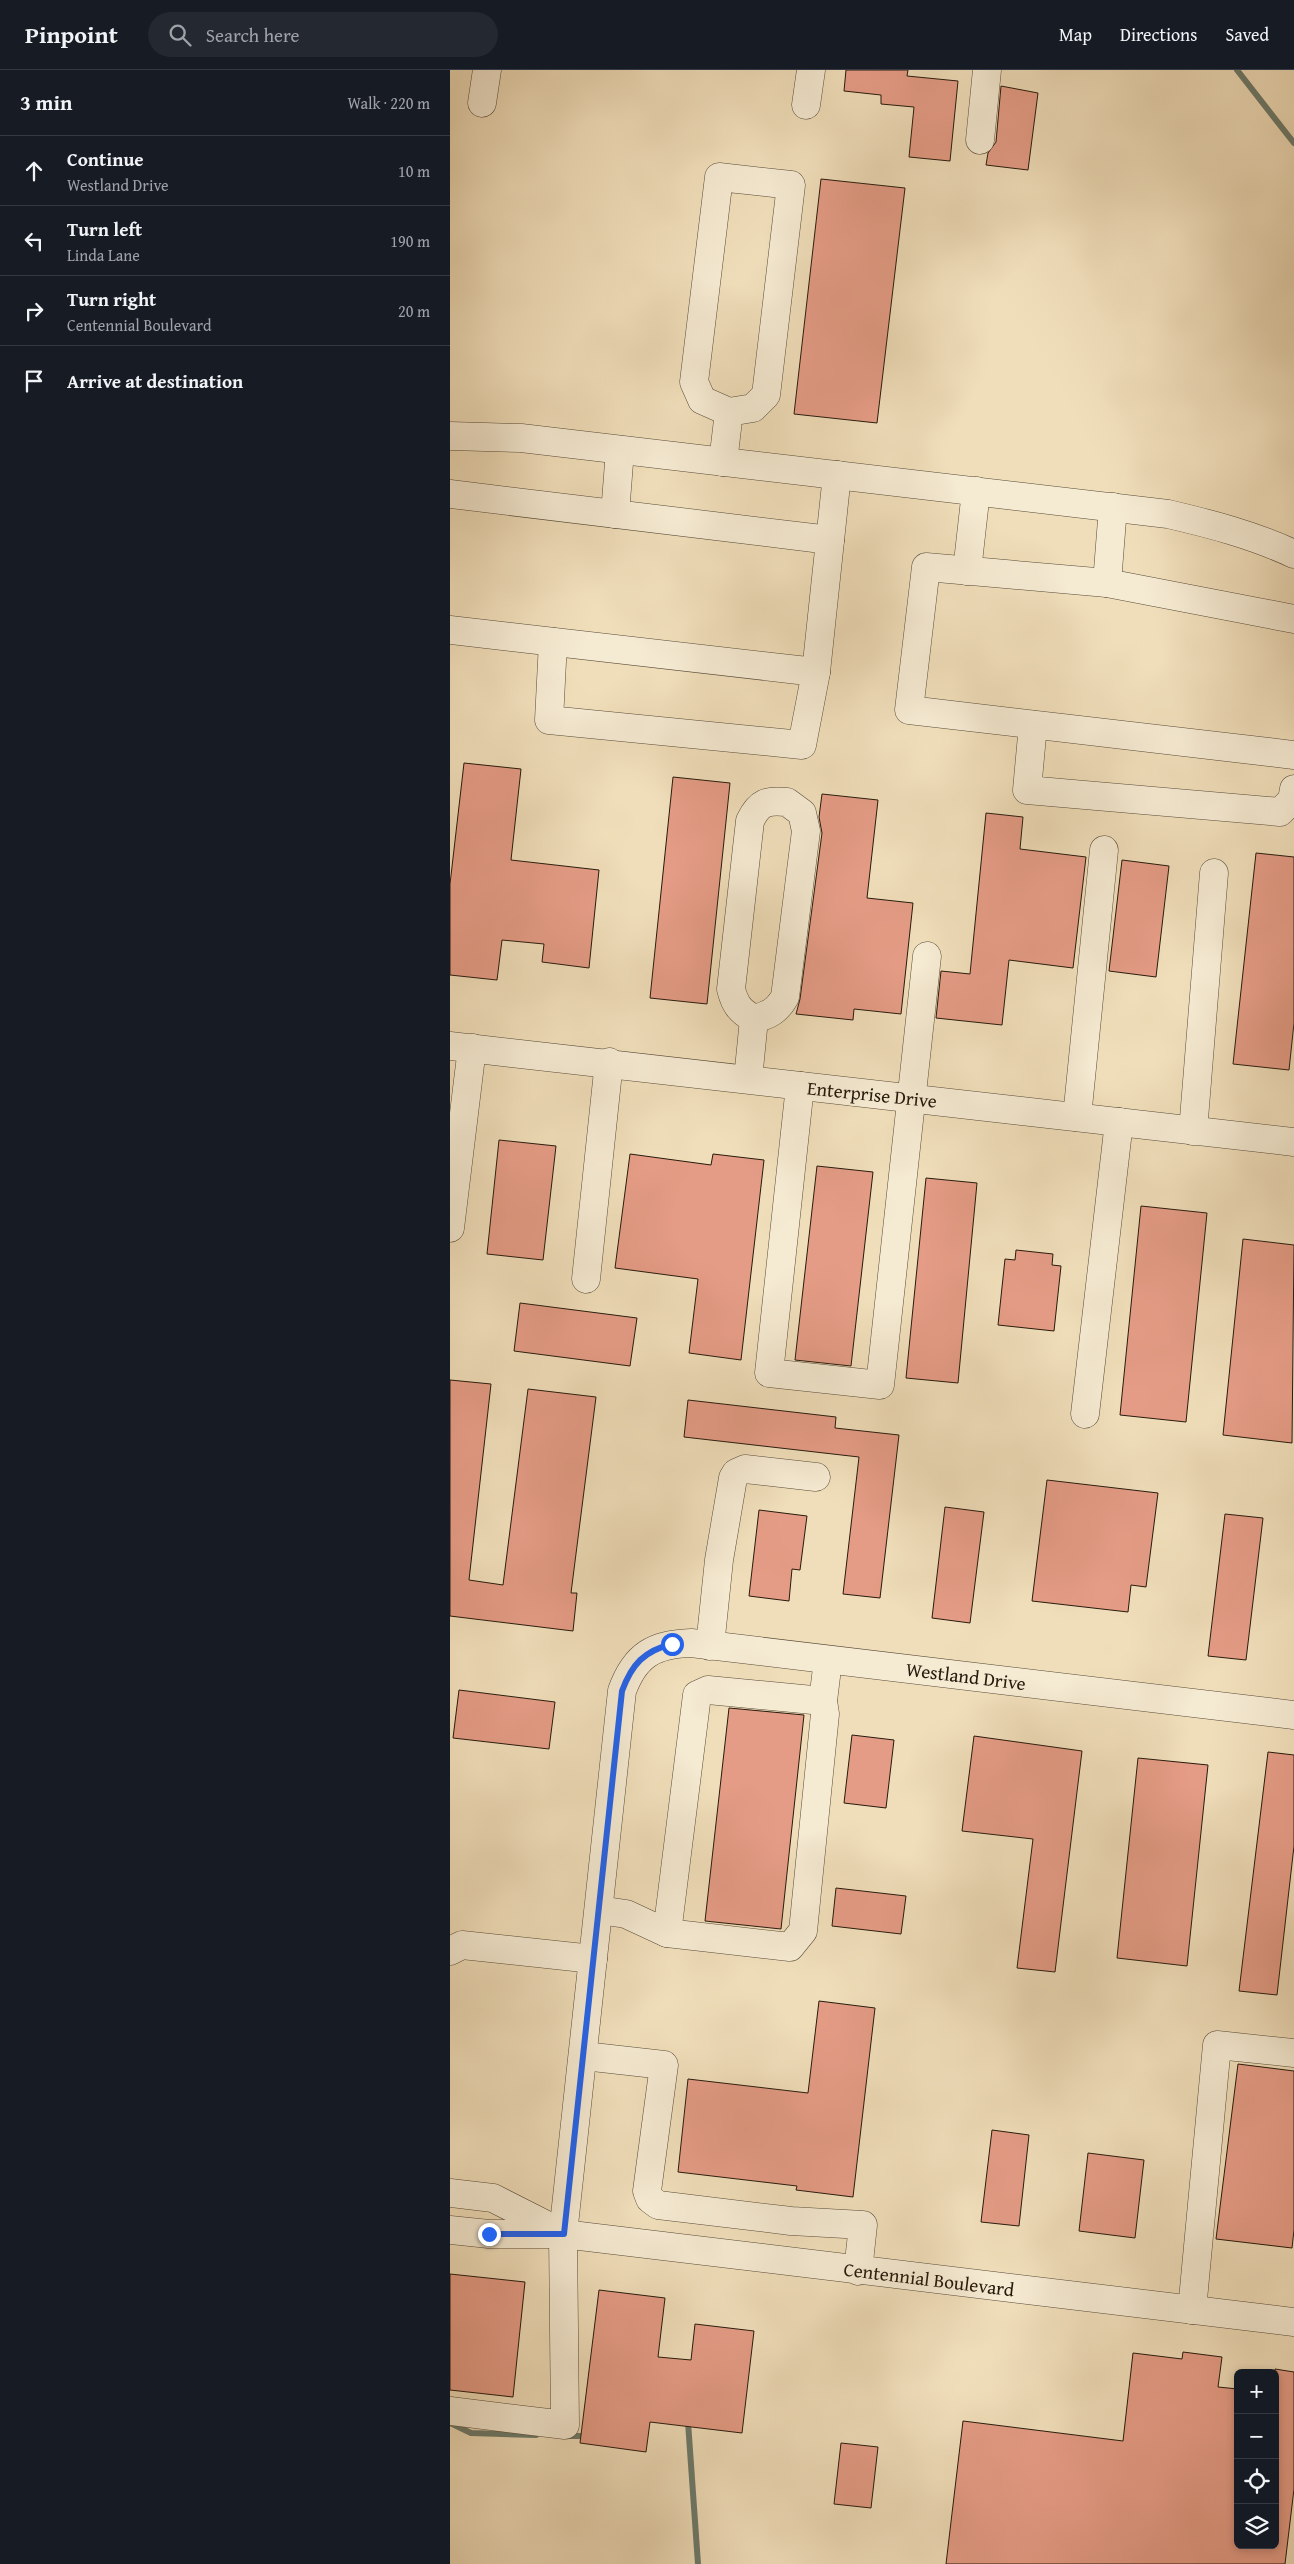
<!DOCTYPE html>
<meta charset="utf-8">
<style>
:root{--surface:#171b24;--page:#242831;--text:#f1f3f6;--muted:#9ea1a6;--line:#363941}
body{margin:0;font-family:"Gentium Book Plus",serif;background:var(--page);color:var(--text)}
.controls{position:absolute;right:15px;bottom:15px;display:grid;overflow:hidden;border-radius:8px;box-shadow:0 2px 8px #0003}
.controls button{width:45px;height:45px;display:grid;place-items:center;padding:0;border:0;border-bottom:1px solid var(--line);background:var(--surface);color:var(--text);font:25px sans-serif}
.stop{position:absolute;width:15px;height:15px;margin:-11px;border:4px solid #2563eb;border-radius:50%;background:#fff}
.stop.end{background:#2563eb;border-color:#fff;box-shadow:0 1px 5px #0008}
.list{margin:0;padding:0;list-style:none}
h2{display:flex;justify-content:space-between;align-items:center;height:65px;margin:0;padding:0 20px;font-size:21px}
h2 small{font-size:16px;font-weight:400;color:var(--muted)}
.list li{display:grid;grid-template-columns:32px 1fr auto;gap:15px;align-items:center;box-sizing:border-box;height:70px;padding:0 20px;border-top:1px solid var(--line)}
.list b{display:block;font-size:19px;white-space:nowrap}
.list p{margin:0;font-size:16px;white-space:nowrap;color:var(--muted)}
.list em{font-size:16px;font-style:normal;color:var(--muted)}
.icon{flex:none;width:28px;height:28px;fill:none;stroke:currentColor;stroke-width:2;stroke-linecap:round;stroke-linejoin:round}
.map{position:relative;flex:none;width:844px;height:2494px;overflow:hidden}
header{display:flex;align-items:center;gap:30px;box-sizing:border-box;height:70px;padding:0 25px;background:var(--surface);border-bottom:1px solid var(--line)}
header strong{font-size:24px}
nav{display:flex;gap:28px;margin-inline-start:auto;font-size:18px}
.search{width:350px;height:45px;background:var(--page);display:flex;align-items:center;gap:12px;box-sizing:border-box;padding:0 18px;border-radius:28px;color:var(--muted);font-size:19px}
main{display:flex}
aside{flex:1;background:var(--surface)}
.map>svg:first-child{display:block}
</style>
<header>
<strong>Pinpoint</strong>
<div class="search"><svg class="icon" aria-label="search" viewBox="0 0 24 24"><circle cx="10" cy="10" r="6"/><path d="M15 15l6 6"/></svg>Search here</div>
<nav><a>Map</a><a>Directions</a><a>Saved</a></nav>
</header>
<main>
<aside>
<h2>3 min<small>Walk · 220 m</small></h2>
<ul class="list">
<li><svg class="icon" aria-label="ahead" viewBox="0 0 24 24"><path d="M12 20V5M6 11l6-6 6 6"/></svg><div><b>Continue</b><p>Westland Drive</p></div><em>10 m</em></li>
<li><svg class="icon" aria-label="left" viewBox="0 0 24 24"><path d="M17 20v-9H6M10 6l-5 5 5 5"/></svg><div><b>Turn left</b><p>Linda Lane</p></div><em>190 m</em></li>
<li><svg class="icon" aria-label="right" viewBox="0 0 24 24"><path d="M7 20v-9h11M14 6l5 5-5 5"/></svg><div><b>Turn right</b><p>Centennial Boulevard</p></div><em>20 m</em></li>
<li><svg class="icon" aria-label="arrive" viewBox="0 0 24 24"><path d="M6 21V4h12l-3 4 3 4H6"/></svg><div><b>Arrive at destination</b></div></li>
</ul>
</aside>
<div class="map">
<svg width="844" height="2494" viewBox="0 0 844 2494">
<rect width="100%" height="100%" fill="#f0deba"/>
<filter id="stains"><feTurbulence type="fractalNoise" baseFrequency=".004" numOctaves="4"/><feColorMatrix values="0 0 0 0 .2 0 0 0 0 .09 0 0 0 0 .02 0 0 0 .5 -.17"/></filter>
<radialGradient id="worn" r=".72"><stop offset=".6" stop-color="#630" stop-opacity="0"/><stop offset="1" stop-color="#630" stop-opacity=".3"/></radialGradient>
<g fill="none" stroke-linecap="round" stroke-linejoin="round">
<g stroke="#6c7b6c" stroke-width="6">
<polyline points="787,0 844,73"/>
<polyline points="234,2351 238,2352 248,2494"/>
<polyline points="0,2353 21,2363 86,2365"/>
<polyline points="116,2366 139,2366"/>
</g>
</g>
<g fill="#e59c86" stroke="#261a0c">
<polygon points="396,0 458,0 457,6 508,11 500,91 459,87 464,37 431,34 431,25 394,21"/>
<polygon points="551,16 588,23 578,100 536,95 538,83 546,72"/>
<polygon points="371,109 455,118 427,353 344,344"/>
<polygon points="14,693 71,699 61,790 149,800 139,898 92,892 94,874 52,870 47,910 0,905 0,814"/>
<polygon points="223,707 280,713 257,934 200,928"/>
<polygon points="372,724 428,730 417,828 463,833 451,944 404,939 403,950 346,944 350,929 372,763 369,747"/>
<polygon points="536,743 573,747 570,779 636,787 623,898 559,890 552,955 486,948 491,901 520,904"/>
<polygon points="806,783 844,787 844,953 839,1000 783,994"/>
<polygon points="672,790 719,796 706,907 659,901"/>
<polygon points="49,1070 106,1076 93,1190 37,1184"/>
<polygon points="180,1084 261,1095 263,1084 314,1090 291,1290 239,1283 248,1209 165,1198"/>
<polygon points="367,1096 423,1102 401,1296 345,1290"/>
<polygon points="476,1108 527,1113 508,1313 456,1308"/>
<polygon points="691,1136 757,1143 736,1352 670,1345"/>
<polygon points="793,1169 844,1175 842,1373 773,1365"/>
<polygon points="566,1180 603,1184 602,1195 611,1196 604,1261 548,1255 555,1189 565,1190"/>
<polygon points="70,1233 187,1248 180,1296 64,1281"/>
<polygon points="0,1310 41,1314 19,1510 53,1515 78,1319 146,1327 121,1523 127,1523 123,1561 0,1546"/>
<polygon points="238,1330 386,1347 385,1358 449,1365 430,1528 393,1524 409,1387 234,1367"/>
<polygon points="597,1410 708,1423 696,1517 681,1515 678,1542 582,1531"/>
<polygon points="495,1437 534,1442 520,1553 482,1548"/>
<polygon points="309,1440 357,1446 350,1500 342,1499 339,1531 299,1526"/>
<polygon points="775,1444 813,1448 796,1590 758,1586"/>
<polygon points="9,1620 105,1632 99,1679 3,1668"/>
<polygon points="279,1638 354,1645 331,1859 255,1851"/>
<polygon points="402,1665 444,1670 436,1738 394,1733"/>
<polygon points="524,1666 632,1681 605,1902 567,1898 583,1769 512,1761"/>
<polygon points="818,1682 844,1685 844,1776 827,1925 789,1921"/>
<polygon points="688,1688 758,1695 737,1896 667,1888"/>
<polygon points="386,1818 456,1826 451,1864 382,1856"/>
<polygon points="369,1931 425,1938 403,2127 346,2120 347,2116 228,2102 238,2009 358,2023"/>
<polygon points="788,1994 844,2001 844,2160 842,2178 766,2169"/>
<polygon points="542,2060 579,2065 569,2156 531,2152"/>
<polygon points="638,2083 694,2090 685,2168 629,2161"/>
<polygon points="0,2204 75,2212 63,2327 0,2320"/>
<polygon points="149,2220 215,2228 208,2287 241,2290 245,2254 304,2261 292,2363 200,2352 196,2382 130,2373"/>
<polygon points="733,2282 772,2287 768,2317 788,2319 788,2475 825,2475 825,2299 844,2302 844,2419 835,2494 496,2494 513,2351 673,2371 683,2283 732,2289"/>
<polygon points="391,2373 428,2377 421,2438 384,2434"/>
</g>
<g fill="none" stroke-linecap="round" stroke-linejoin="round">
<defs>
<g id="minor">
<polyline points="32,33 37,0"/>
<polyline points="356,35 361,0"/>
<polyline points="530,70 537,0"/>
<path d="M0 366 71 368 718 444C761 454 803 465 844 484"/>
<polyline points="273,392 279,342 252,330 244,312 269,107 341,115 316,325 303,338 279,342"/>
<polyline points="0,424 380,470"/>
<polyline points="663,437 657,513 844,549"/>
<polyline points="165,444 170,380"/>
<polyline points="517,501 526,421"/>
<polyline points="657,513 476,497 459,640 844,685"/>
<polyline points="0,560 366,602 387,405"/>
<polyline points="103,572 99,650 352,675 366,602"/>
<polyline points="583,655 577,720 830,742 842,730 844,719"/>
<polyline points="0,976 844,1072"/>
<path d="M298 1009 304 949C290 941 285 935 281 919L300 751C309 732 317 730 337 732L352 743 356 761 335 927C327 941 319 945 304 949"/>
<polyline points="350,1016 319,1303 430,1315 477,886"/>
<polyline points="627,1047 654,780"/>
<polyline points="743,1061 764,803"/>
<polyline points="0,1158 22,978"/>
<polyline points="136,1209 159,992"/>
<polyline points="635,1344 669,1052"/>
<polyline points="260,1576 269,1490 283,1408 286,1403 295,1399 366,1407"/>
<polyline points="149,1840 176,1844 217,1863 247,1625 258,1620 373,1631 378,1590"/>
<polyline points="217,1863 340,1877 353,1861 375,1644 373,1631"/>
<polyline points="0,1881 12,1875 143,1889"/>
<polyline points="134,1986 214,1995 197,2121 200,2129 208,2135 341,2151 413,2155 408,2201"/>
<polyline points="0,2123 43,2128 110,2162"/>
<polyline points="0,2160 39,2164 113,2164 844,2252"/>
<polyline points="742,2240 767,1975 844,1983"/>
<path d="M0 2341 115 2355 113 2164 172 1621C185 1585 204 1574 241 1573L844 1645"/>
</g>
</defs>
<use href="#minor" stroke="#584b38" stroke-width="29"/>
<use href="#minor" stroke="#f5ead2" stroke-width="28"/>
</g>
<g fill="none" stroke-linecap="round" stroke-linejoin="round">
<path stroke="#2563eb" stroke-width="6" d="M39 2164H114L172 1621C182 1594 194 1581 222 1574"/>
</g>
<g text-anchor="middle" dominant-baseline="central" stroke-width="4" stroke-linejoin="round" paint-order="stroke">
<g font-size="19" fill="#261a0c" stroke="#f5ead2">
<text transform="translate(422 1024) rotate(6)">Enterprise Drive</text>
<text transform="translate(516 1606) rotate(7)">Westland Drive</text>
<text transform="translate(479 2209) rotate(7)">Centennial Boulevard</text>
</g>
</g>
<rect width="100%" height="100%" filter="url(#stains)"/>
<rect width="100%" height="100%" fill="url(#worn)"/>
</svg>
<div class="controls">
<button>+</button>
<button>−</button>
<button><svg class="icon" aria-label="locate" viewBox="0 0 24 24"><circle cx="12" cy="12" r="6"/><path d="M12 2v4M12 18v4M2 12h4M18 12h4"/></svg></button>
<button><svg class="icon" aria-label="layers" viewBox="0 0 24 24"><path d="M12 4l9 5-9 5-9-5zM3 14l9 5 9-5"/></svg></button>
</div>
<div class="stop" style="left:222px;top:1574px"></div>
<div class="stop end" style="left:39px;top:2164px"></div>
</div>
</main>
